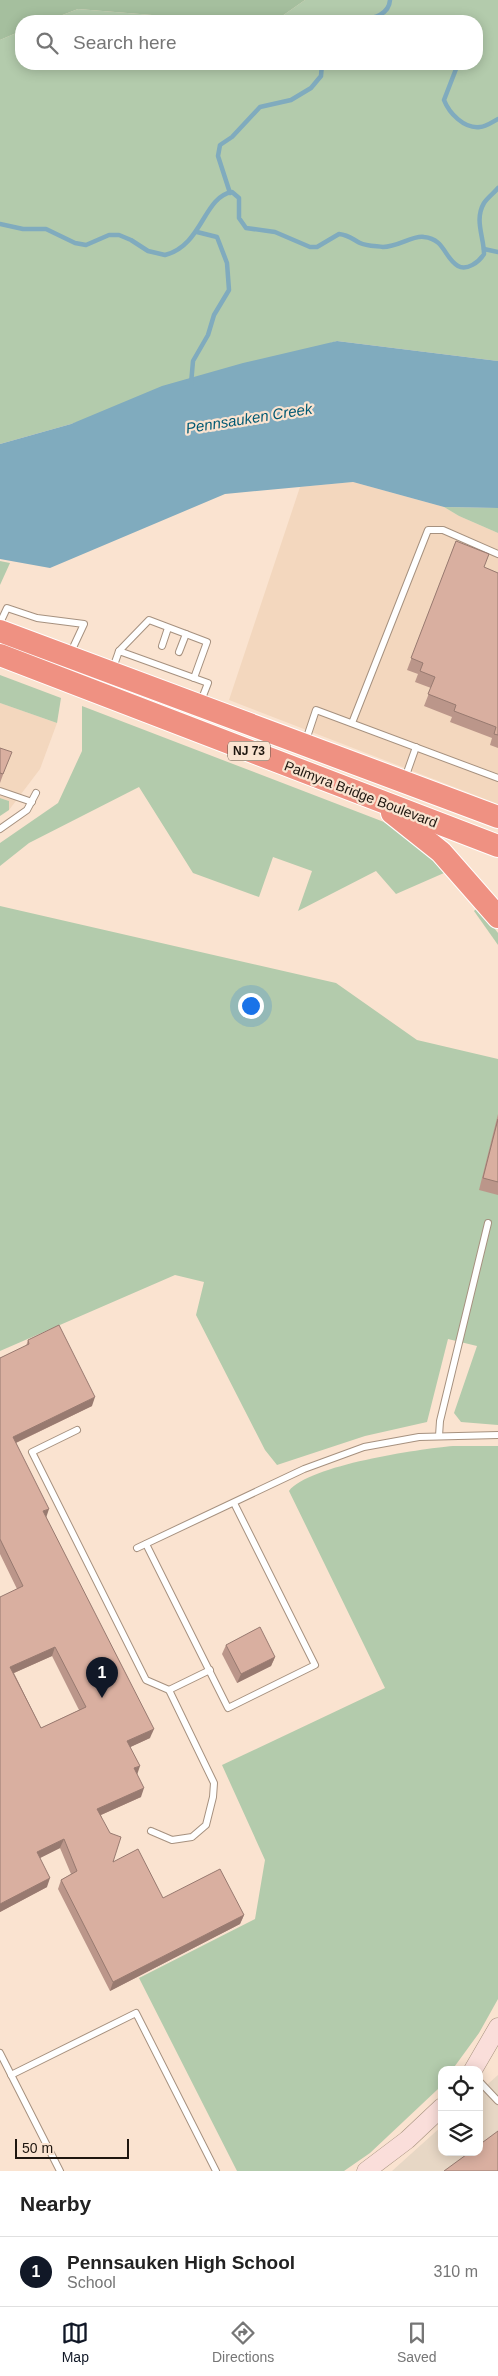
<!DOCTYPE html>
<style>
:root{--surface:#fff;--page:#f2f2f2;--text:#222;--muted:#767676;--line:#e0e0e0;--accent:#111827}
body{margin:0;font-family:Helvetica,sans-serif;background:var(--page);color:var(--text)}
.controls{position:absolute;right:15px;bottom:15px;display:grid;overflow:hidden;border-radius:10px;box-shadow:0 2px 12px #0003}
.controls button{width:45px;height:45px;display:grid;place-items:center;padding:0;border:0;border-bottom:1px solid var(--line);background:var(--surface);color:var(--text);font:25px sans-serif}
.scale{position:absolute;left:15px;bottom:12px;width:114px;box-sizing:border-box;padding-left:5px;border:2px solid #1e160f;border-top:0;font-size:14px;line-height:18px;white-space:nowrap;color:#1e160f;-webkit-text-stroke:4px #fae3d0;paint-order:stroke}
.you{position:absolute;left:250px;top:1005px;width:18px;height:18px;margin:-12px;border:4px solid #fff;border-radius:50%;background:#1a73e8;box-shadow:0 0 0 8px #1a73e833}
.badge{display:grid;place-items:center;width:32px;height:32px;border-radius:50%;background:var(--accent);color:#fff;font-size:16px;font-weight:700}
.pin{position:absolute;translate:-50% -41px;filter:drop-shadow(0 1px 2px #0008)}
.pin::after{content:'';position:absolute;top:26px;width:18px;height:15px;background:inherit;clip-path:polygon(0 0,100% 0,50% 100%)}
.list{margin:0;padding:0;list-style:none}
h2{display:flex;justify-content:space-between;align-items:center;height:65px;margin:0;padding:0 20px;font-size:21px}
h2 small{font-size:16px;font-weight:400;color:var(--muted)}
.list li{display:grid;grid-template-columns:32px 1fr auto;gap:15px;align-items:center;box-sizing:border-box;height:70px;padding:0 20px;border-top:1px solid var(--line)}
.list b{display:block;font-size:19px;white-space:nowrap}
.list p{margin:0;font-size:16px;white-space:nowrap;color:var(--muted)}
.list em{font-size:16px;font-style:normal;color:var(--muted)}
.icon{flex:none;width:28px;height:28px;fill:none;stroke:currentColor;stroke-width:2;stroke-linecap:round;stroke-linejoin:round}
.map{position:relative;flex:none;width:498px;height:2171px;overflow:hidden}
.search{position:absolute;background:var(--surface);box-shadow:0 2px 12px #0003;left:15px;right:15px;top:15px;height:55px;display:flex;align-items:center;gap:12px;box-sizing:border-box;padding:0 18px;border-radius:20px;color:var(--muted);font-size:19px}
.sheet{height:135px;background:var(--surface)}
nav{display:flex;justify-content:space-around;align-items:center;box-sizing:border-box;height:70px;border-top:1px solid var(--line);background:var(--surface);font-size:14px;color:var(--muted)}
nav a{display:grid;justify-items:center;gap:2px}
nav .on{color:var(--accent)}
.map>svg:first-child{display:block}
</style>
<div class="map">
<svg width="498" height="2171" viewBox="0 0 498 2171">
<rect width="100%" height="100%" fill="#fae3d0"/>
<g fill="#f3d7be">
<polygon points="353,482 444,507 459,516 498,533 498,804 229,700 300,487"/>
<polygon points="0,703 57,723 40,769 9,810 9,801 0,798"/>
</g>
<polygon fill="#e7d7c5" points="498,2075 498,2171 392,2171 442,2126 442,2152 479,2152 479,2092"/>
<g fill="#b3cbac">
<polygon points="305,0 498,0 498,361 337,341 71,424 0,444 0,40 21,31 21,64 477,64 477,21 275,21"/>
<polygon points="78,9 226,21 47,21"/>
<polygon points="444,507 498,508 498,533 459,516"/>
<polygon points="0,561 10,563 0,585"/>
<polygon points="0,675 61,698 57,723 0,703"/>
<polygon points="82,706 384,822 418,843 444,873 396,894 376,871 298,911 312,871 273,857 259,897 193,873 139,787 29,843 0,866 0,843 58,803 82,751"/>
<polygon points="0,798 9,801 9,810 0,816"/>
<polygon points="0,906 336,983 417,1040 498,1059 498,1425 461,1422 454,1413 477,1346 448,1339 427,1422 365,1436 277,1465 265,1450 196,1315 204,1282 175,1275 0,1351"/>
<polygon points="478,907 498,933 498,945 474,911"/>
<path d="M453 1446H498V1999L479 2033 452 2070H442V2084L438 2089 370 2153 344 2171H237L139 1978 255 1919 265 1860 222 1765 385 1688 289 1491C309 1465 419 1449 453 1446Z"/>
</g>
<polygon fill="#a5bf9e" points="0,0 305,0 275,21 226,21 78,9 47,21 21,21 21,31 0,40"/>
<polygon fill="#80abbe" points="337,341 498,361 498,508 444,507 353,482 225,494 50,568 0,559 0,444 71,424 162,386 243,363"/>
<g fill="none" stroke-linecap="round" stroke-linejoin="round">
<g stroke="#80abbe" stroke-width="4.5">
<polyline points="351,21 354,21"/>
<path d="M360 21C373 18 389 15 390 0"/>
<path d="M456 69 444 100C449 113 464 129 480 127 486 127 492 122 498 119"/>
<polyline points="230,193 218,156 220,145 232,137 260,107 291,100 311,88 321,76 322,64"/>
<path d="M0 224 23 229H46L75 243 86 245 109 235H119L131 240 148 251 165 255C203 245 203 197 232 192L239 198V218L246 228 275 232 310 247H317L339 234C349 235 352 239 360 243 366 246 376 246 383 247 398 247 413 235 424 237 445 239 444 258 458 266 467 271 479 262 484 254 484 237 474 220 484 203 488 197 494 193 498 188"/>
<polyline points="484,249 498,252"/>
<polyline points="191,384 193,361 208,335 214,315 229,290 227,263 217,237 197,232"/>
</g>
<defs>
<g id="lane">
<polyline points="0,623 7,608 37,618 84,624 70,654"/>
<polyline points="162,646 168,628"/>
<polyline points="119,651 149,620 207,642 194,678"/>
<polyline points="179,652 186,634"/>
<polyline points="113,668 119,651 208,683 201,701"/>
<polyline points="352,723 428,530 443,530 498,554"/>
<polyline points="306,740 316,710 498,778"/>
<polyline points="405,778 416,747"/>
<polyline points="0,791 32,802"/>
<polyline points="0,829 27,810 36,793"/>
<polyline points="77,1430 32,1452 146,1680 169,1690"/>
<polyline points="439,1436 440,1421 488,1223"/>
<polyline points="146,1544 228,1708 315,1665 234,1503"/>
<polyline points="137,1548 304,1469 364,1447 419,1437 498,1435"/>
<polyline points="151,1831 172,1840 192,1837 206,1825 213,1797 214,1783 169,1690 210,1670"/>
<polyline points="0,2053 60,2171"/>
<polyline points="11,2075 136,2013 216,2171"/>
<polyline points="479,2081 498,2101"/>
</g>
<g id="secondary">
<polyline points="473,2070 498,2027"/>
<polyline points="366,2171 407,2140 442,2107"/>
</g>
<g id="highway">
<polyline points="0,631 498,817"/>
<polyline points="0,655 498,846"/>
<polyline points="392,813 441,852 498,917"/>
</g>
</defs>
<use href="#lane" stroke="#a6917f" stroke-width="8"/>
<use href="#secondary" stroke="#a6917f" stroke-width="19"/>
<use href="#highway" stroke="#fff" stroke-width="24"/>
<use href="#lane" stroke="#fff" stroke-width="6"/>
<use href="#secondary" stroke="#fadeda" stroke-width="18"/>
<use href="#highway" stroke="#ef9182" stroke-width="22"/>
</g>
<g fill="#bb968a" fill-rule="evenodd">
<polygon points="456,541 484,567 498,573 498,748 490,745 492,738 450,722 452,717 424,706 431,688 415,682 418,674 407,670"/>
<polygon points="0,748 8,761 0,783"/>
<polygon points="498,1114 498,1195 479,1190"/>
<path d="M28 1340 92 1406 16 1443 46 1517 150 1738 130 1747 137 1774 141 1797 101 1815 113 1862 163 1898 244 1915 240 1924 110 1991 58 1889 61 1880 71 1874 60 1848 40 1858 47 1887 0 1912 17 1589 0 1554V1358L26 1346ZM52 1656 79 1710 41 1728 14 1673Z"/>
<polygon points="226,1645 275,1657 271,1666 237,1683 222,1654"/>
</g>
<g fill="#987a70">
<polygon points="95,1397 92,1406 9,1446 13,1437"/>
<polygon points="49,1509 46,1518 43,1511"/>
<polygon points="55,1647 52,1656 7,1676 10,1667"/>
<polygon points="275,1657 271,1666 237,1683 241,1674"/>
<polygon points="154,1729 150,1738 124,1750 127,1741"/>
<polygon points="140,1766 137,1775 134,1768"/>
<polygon points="144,1788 141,1797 94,1818 97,1809"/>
<polygon points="64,1839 60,1848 34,1861 37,1852"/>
<polygon points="50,1878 47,1887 0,1912 0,1904"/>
<polygon points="244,1915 240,1924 110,1991 113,1982"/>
</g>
<g fill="#d9afa0" stroke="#987a70" fill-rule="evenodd">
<polygon points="456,541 489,554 484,567 498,573 498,735 494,734 496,727 454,711 456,705 428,694 435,677 420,671 423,663 411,658"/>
<polygon points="0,748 12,752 3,774 0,773"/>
<polygon points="498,1119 498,1182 483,1178"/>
<path d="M59 1325 95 1397 13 1437 49 1509 43 1511 154 1729 127 1741 140 1766 134 1768 144 1788 97 1809 110 1833 121 1837 113 1862 138 1849 163 1898 220 1869 244 1915 113 1982 61 1880 77 1871 64 1839 37 1852 50 1878 0 1904V1597L23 1586 0 1539V1358L29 1344 28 1340ZM55 1647 86 1707 41 1728 10 1667Z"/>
<polygon points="260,1627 275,1657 241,1674 226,1645"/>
<polygon points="498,2131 498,2171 444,2171 470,2152 479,2152 479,2145"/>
</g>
<g text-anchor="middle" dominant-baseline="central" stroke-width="4.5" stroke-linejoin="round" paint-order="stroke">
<rect fill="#fae3d0" stroke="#605449" stroke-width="1" x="228" y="741.5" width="42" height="19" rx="4"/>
<g font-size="12" font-weight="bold" fill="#1e160f">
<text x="249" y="751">NJ 73</text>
</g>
<g font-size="14" fill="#1e160f" stroke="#fae3d0">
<text transform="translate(361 794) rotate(21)">Palmyra Bridge Boulevard</text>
</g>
<g font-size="15" font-style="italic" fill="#005973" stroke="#fae3d0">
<text transform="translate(249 418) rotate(-9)">Pennsauken Creek</text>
</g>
</g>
</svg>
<div class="controls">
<button><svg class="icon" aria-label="locate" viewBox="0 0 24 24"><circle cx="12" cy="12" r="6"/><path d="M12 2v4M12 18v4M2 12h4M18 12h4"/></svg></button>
<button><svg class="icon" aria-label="layers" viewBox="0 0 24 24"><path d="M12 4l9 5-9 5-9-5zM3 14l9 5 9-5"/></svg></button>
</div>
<div class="scale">50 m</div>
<div class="you"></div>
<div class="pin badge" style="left:102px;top:1698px">1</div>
<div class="search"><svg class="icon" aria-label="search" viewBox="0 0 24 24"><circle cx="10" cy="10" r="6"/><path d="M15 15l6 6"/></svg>Search here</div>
</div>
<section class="sheet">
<h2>Nearby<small></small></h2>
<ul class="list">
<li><span class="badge">1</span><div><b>Pennsauken High School</b><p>School</p></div><em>310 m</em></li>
</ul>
</section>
<nav>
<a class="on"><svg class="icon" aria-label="map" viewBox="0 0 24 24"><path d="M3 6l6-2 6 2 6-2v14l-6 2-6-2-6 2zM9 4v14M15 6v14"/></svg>Map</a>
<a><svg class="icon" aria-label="directions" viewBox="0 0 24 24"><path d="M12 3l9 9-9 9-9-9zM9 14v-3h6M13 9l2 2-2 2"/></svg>Directions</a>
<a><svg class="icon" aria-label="saved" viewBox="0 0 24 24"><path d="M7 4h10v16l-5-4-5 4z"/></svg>Saved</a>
</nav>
